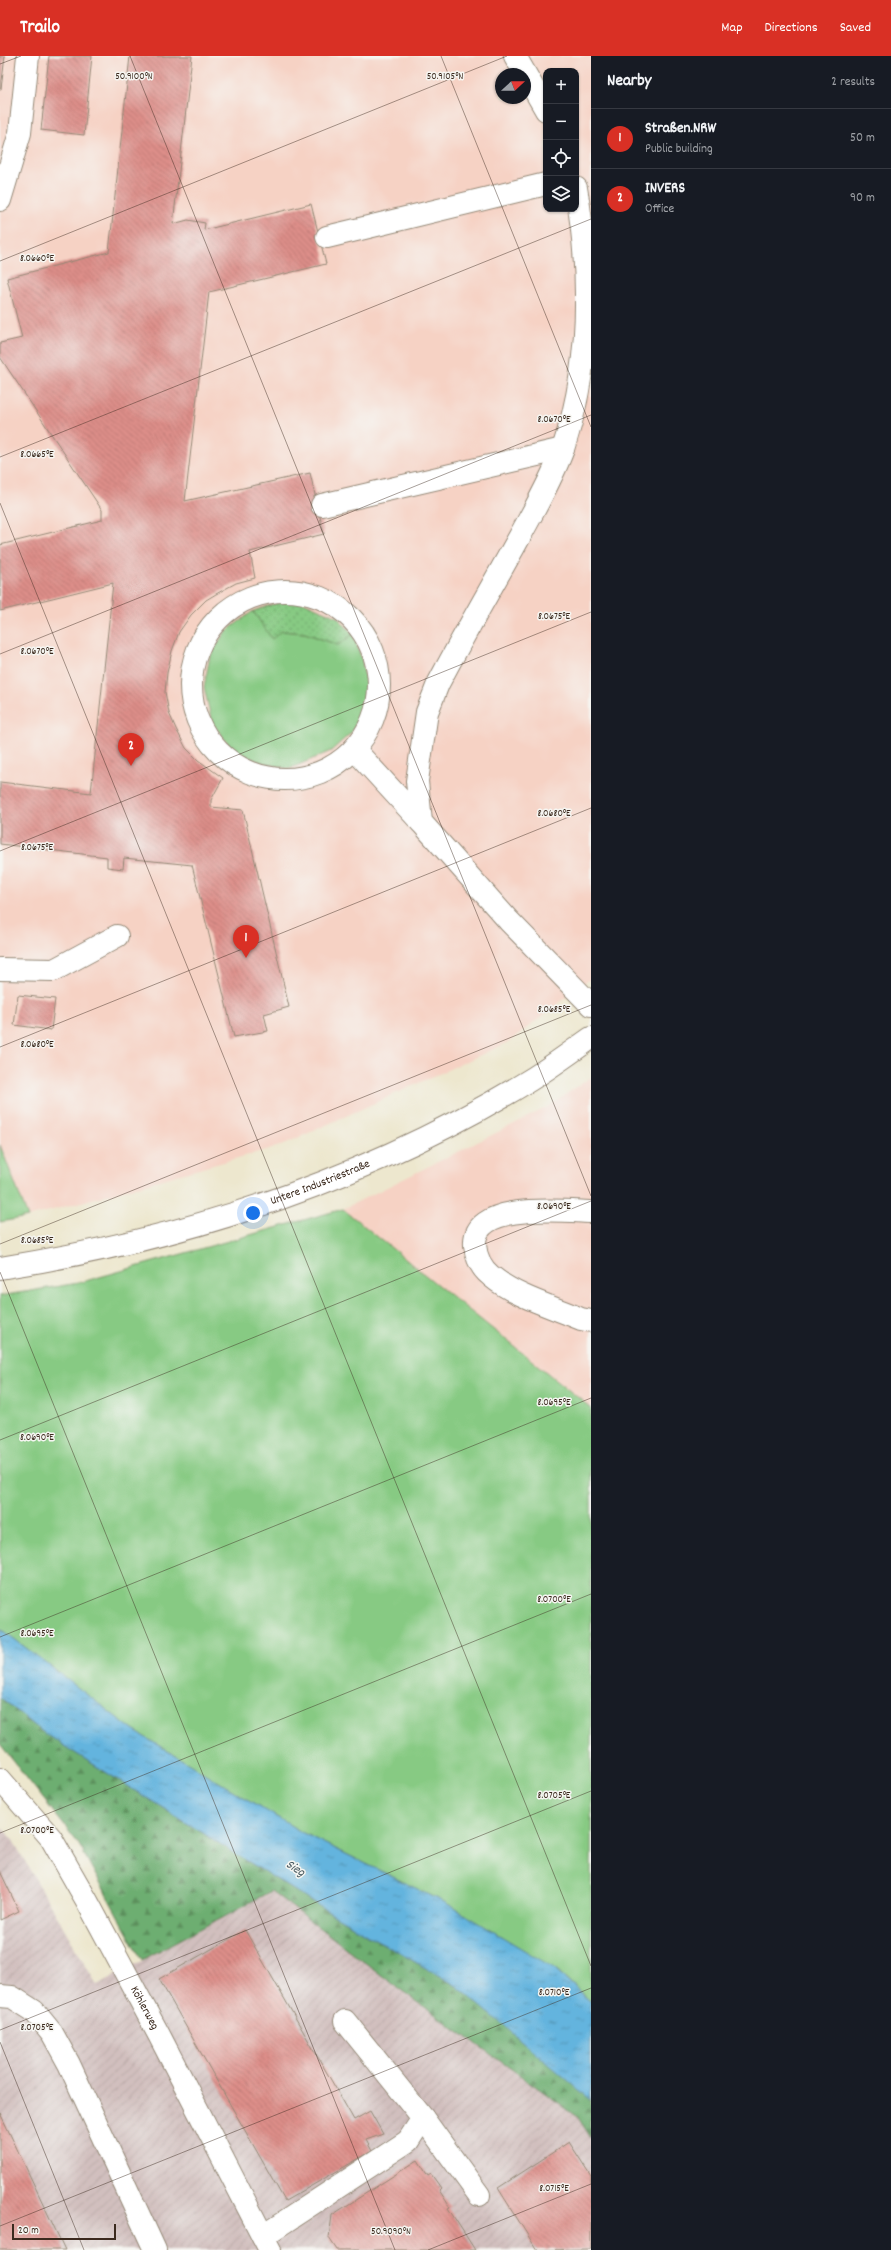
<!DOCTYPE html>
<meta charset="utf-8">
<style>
:root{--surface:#171b24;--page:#242831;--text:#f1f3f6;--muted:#9ea1a6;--line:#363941;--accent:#d93025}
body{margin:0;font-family:Dekko,sans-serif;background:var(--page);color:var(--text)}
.controls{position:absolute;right:12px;top:12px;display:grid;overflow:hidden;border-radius:8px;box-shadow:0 1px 3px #0004}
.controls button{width:36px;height:36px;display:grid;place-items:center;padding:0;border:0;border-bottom:1px solid var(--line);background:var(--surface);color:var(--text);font:20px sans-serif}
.compass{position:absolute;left:495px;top:12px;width:36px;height:36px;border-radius:50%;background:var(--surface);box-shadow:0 1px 3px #0004;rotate:68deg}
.scale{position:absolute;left:12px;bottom:10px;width:104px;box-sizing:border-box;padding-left:4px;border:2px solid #3b2a1e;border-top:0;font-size:11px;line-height:14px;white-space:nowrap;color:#3b2a1e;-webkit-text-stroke:3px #f6f6f2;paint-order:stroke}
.you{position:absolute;left:253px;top:1157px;width:14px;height:14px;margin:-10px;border:3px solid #fff;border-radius:50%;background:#1a73e8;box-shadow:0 0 0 6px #1a73e833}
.badge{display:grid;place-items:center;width:26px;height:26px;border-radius:50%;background:var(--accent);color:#fff;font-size:13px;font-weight:700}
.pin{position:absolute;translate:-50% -33px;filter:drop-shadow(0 1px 2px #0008)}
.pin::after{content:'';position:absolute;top:21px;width:14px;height:12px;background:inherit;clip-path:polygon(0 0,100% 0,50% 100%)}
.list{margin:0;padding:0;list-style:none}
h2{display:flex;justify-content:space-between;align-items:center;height:52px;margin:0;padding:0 16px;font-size:17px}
h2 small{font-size:13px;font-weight:400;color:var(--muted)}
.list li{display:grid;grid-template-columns:26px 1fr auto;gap:12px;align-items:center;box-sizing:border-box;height:60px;padding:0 16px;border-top:1px solid var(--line)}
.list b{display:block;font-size:15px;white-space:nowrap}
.list p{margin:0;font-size:13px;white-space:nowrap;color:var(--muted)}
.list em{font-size:13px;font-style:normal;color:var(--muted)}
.icon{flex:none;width:22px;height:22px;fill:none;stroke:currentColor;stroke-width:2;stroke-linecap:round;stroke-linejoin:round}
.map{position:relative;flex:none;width:591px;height:2194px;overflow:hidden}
header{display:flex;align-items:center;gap:24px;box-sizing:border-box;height:56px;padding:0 20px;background:var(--accent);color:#fff}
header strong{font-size:19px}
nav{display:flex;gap:22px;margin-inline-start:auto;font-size:14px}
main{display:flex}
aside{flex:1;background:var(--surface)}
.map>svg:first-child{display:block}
</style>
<header>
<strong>Trailo</strong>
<nav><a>Map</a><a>Directions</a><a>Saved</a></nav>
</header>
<main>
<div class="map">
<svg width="591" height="2194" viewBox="0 0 591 2194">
<defs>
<pattern id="industrial-furrows" width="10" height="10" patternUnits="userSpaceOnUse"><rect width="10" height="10" fill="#d1bfbe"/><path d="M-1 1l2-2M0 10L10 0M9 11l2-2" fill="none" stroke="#b4a4a3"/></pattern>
<pattern id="forest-firs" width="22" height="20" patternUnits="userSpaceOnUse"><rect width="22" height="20" fill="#6dae71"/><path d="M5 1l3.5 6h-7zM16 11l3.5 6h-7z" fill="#5b8e5c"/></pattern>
<pattern id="park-dots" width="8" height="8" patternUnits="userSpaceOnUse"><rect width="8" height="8" fill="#87ca83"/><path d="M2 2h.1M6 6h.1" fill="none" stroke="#70a46b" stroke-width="1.8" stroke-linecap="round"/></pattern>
<pattern id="water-ripples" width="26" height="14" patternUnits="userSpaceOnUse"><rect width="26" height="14" fill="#63b4de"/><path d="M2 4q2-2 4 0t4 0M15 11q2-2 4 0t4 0" fill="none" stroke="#5393b3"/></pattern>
<pattern id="building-back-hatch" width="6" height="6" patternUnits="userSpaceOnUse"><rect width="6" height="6" fill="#dd8e89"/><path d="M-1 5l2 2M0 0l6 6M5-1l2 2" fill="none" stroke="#b4746f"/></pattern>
</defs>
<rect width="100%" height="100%" fill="#f6f6f2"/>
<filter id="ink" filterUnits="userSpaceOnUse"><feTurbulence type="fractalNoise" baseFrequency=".025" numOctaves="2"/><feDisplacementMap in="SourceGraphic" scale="8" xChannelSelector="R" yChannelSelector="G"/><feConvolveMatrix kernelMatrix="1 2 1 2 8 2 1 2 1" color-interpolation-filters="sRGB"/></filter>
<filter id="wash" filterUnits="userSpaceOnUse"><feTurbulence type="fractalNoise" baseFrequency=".012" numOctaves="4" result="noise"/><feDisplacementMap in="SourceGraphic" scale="16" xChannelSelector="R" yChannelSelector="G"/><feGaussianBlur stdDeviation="0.9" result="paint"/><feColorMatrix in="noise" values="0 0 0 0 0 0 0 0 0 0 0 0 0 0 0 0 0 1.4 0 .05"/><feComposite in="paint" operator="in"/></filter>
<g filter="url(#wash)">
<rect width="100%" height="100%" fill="#ede7ce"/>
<g fill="#f6d2c4" fill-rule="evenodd">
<path d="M0 0H591V922L509 986 280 1090 28 1161 0 1089ZM546 15H576V153H546ZM501 18H525V42H501Z"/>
<polygon points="591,1021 591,1352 343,1153 546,1052"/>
</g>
<polygon fill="url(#industrial-furrows)" points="0,1770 11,1781 97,1929 271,1834 401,1934 577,2060 591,2082 591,2194 0,2194"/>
<g fill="#87ca83" stroke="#617a50">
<polygon points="253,555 272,582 281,575 305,577 338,589 353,578 362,604 366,629 363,651 352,676 331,695 289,713 260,706 233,694 212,667 204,631 210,600 225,576"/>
<polygon points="0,1089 28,1161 0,1166"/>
<polygon points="343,1153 591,1352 591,1946 558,1915 446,1847 303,1777 133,1674 0,1572 0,1240 78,1227"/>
</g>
<polygon fill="url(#forest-firs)" stroke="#546c48" points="0,1641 45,1678 335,1860 457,1930 585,2037 591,2044 591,2082 577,2060 401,1934 271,1835 142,1904 78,1787 0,1688"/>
<polygon fill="url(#park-dots)" stroke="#617a50" points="301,545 337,561 353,578 338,589 305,577 281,575 272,583 253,555 280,546"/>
<polygon fill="url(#water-ripples)" stroke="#4f6f7e" points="0,1572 133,1674 303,1777 446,1847 554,1912 591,1946 591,2044 457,1930 335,1860 45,1678 0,1641"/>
<g id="blocks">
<g fill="url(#building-back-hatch)">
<polygon points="0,0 5,0 1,33 0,33"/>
<polygon points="49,0 92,0 84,79 41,74"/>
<polygon points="130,0 192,0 173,168 188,164 205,167 204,174 311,148 326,208 209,236 185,445 310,417 324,478 250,496 255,522 236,527 216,538 206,544 191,559 179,576 172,595 167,617 165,636 169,657 176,673 186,692 198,704 223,722 211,744 211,751 243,754 289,951 264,958 268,975 234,981 192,809 124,802 123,813 107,811 107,801 0,788 0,726 91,737 113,527 0,555 0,489 102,464 102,454 0,301 0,287 22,282 7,222 109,196"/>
<polygon points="18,939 55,943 51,974 14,969"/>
<polygon points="0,1815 19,1855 0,1864"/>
<polygon points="245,1874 354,2064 370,2055 383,2078 366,2084 372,2095 285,2145 159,1923"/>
<polygon points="0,2057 65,2194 0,2194"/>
<polygon points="569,2086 591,2120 591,2193 537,2194 498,2132"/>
<polygon points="418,2104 428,2120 431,2118 441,2132 439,2134 450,2151 448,2152 475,2194 337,2194 329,2182 332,2159"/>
</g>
</g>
</g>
<g filter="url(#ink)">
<use href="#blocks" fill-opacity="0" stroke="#948876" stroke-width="1"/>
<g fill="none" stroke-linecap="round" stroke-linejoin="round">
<defs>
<g id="minor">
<polyline points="515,0 546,54"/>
<path d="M576 132C591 218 591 309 563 393 552 423 535 452 520 480 493 529 464 578 438 628L427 656 417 725 421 766 509 865 591 949"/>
<polyline points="0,144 20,77 28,0"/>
<polyline points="327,181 546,128"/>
<polyline points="322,449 563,393"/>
<circle cx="285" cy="629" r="94"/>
<polyline points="354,693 421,766"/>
<polyline points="0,913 54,914 117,880"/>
<path d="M591 1156C564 1155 472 1145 475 1189 476 1200 481 1212 491 1220 516 1241 551 1250 581 1263L591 1265"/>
<path id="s1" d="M0 1212C187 1183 368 1123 530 1024 551 1011 571 996 591 982"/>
<path id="s2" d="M0 1723 51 1782 87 1845 159 1979 270 2194"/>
<polyline points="0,1940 12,1941 34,1955 52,1977 69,2008 155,2194"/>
<polyline points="423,2062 479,2139"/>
<polyline points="263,2180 408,2085 423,2062 345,1965"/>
</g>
</defs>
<use href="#minor" stroke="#948876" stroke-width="24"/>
<use href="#minor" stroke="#fff" stroke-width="22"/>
</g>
</g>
<path fill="none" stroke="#3b2a1e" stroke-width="1" stroke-opacity="0.45" d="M130 0 591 1140M441 0 591 371M0 8 21 0M0 205 507 0M0 401 591 163M0 447 591 1910M0 598 591 359M0 795 591 556M0 991 591 752M0 1188 591 949M0 1216 395 2194M0 1384 591 1145M0 1581 591 1342M0 1777 591 1538M0 1974 591 1735M0 1986 84 2194M0 2170 591 1932M428 2194 591 2128"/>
<g text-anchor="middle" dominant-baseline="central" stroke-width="3" stroke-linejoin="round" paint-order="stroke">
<g font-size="12" fill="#3b2a1e" stroke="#f6f6f2">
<text stroke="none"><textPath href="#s1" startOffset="332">Untere Industriestraße</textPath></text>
<text stroke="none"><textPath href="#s2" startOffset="272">Köhlerweg</textPath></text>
</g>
<g font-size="13" font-style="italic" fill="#495a61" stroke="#f6f6f2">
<text transform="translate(295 1813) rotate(33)">Sieg</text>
</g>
</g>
<g font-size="10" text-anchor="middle" fill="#3b2a1e" stroke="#f6f6f2" stroke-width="3" stroke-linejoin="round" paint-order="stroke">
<text x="134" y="23">50.9100°N</text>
<text x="445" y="23">50.9105°N</text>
<text x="37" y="205">8.0660°E</text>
<text x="554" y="366">8.0670°E</text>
<text x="37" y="401">8.0665°E</text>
<text x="554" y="563">8.0675°E</text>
<text x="37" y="598">8.0670°E</text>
<text x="554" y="760">8.0680°E</text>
<text x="37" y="794">8.0675°E</text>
<text x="554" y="956">8.0685°E</text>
<text x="37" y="991">8.0680°E</text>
<text x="554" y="1153">8.0690°E</text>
<text x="37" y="1187">8.0685°E</text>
<text x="554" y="1349">8.0695°E</text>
<text x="37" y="1384">8.0690°E</text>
<text x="554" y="1546">8.0700°E</text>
<text x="37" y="1580">8.0695°E</text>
<text x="554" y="1742">8.0705°E</text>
<text x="37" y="1777">8.0700°E</text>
<text x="554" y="1939">8.0710°E</text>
<text x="37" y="1974">8.0705°E</text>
<text x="554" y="2135">8.0715°E</text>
<text x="391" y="2178">50.9090°N</text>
</g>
</svg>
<div class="controls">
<button>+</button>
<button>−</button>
<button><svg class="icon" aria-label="locate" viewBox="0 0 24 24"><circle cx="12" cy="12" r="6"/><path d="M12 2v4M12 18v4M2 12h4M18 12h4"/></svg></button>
<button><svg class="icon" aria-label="layers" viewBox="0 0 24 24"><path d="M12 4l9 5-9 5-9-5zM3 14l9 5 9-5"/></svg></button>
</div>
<svg class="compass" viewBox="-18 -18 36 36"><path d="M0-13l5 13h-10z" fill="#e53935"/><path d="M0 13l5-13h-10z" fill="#9ea1a6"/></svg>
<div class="scale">20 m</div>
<div class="you"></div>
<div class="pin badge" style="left:246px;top:902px">1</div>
<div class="pin badge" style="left:131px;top:710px">2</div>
</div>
<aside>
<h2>Nearby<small>2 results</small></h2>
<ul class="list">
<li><span class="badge">1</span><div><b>Straßen.NRW</b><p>Public building</p></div><em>50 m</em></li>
<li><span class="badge">2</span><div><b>INVERS</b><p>Office</p></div><em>90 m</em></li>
</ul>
</aside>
</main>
